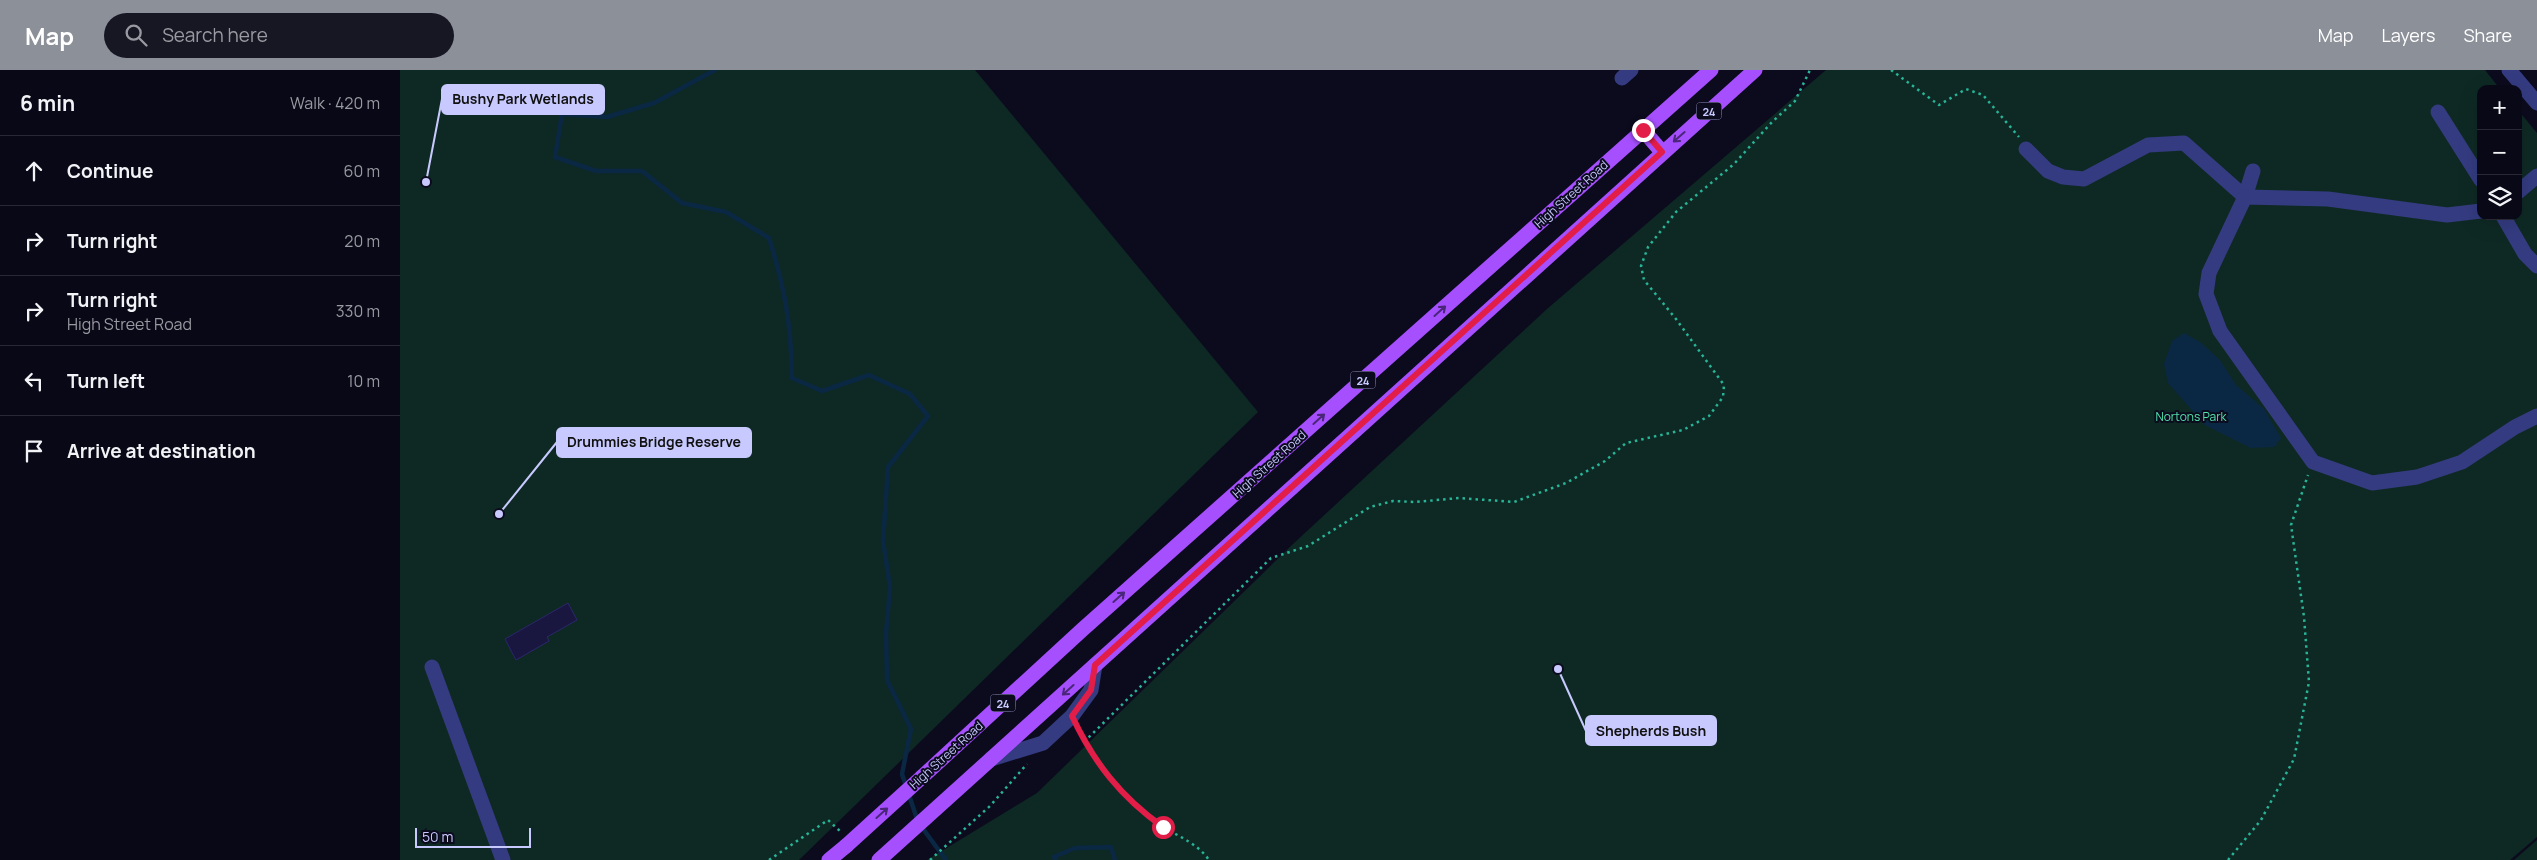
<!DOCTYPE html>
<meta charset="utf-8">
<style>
:root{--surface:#090816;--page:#171623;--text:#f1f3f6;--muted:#999aa1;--line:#292935;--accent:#8c9099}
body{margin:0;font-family:Manrope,sans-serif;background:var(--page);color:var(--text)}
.controls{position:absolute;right:15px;top:15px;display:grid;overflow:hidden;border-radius:10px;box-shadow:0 5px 20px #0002}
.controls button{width:45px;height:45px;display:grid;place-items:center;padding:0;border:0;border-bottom:1px solid var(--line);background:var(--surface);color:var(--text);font:25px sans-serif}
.scale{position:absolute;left:15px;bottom:12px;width:116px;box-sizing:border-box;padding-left:5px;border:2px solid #c8caff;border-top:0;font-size:14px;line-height:18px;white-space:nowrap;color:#c8caff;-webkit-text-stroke:4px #0c0b1e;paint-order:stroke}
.stop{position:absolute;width:15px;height:15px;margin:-11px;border:4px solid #e11d48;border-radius:50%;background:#fff}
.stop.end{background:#e11d48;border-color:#fff;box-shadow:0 1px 5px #0008}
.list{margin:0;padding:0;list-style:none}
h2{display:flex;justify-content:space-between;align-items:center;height:65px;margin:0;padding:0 20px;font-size:21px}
h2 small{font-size:16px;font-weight:400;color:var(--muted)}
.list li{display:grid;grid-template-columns:32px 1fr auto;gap:15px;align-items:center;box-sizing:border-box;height:70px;padding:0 20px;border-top:1px solid var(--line)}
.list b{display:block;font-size:19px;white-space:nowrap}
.list p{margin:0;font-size:16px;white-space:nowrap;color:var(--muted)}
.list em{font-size:16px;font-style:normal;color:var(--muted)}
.icon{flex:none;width:28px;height:28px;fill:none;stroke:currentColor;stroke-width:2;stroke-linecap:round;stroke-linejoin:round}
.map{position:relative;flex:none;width:2137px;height:790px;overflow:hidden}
header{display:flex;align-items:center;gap:30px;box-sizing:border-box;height:70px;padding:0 25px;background:var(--accent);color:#fff}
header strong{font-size:24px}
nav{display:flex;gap:28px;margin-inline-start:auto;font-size:18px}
.search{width:350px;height:45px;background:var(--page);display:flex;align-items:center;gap:12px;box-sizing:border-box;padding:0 18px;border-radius:28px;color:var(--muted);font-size:19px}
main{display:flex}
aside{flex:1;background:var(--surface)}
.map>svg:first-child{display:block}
</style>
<header>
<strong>Map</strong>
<div class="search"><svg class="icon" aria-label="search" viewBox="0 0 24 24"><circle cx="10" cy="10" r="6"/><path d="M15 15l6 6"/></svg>Search here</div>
<nav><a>Map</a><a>Layers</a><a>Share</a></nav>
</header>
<main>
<aside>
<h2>6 min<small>Walk · 420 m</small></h2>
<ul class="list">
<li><svg class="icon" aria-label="ahead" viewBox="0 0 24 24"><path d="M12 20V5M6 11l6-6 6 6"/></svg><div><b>Continue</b></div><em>60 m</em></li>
<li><svg class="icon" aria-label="right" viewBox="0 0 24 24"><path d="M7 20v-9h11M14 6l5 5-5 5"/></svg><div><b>Turn right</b></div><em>20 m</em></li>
<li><svg class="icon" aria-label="right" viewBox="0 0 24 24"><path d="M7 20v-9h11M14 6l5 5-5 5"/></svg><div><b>Turn right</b><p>High Street Road</p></div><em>330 m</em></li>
<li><svg class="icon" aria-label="left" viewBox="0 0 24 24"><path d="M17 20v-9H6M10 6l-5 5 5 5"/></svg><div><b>Turn left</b></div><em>10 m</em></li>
<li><svg class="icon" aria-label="arrive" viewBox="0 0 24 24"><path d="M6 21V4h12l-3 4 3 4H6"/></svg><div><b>Arrive at destination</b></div></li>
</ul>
</aside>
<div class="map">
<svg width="2137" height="790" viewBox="0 0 2137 790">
<rect width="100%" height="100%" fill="#0c0b1e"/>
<g fill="#0e2924">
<polygon points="0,0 575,0 858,342 399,790 0,790"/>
<polygon points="1426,0 2085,0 2100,19 2081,19 2081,146 2118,146 2118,40 2137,63 2137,767 2110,790 527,790 637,723 893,474 1147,239"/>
<polygon points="2137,770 2137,790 2114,790"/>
</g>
<polygon fill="#0a2844" points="1784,263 1800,272 1820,290 1836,315 1864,339 1881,368 1874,377 1851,378 1805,355 1768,313 1764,294 1772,271"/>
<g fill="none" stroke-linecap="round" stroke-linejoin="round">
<g stroke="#0a2844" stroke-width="4.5">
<path d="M315 0 254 33 207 47 162 44 155 87 196 101H242L282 133 326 142 369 168C385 219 391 254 392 308L422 321 469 305 510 324 528 346 488 397 483 471 490 517 486 563 487 610 511 659 502 704 518 752 546 790"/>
<polyline points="656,790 654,787 675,778 711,777 715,790"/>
</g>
</g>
<polygon fill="#191640" stroke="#2c276d" points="168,533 177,550 147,567 149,571 116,590 105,569"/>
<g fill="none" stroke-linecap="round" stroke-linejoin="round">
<g stroke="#28b498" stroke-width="2.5" stroke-dasharray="2.5 4" stroke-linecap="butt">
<polyline points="1491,0 1539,35 1566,19 1583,25 1619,67"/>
<path d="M679 661C697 699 727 733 762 756 779 767 797 773 809 790"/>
<polyline points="684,672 871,488 908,476 970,437 993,431 1015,432 1059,428 1114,432 1166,413 1205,391 1226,373 1283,360 1309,346 1323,327 1324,315 1276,249 1244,210 1241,196 1248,177 1276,142 1334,94 1372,52 1395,31 1410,0"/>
<polyline points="369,790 428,750 441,762"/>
<polyline points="530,790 590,736 627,694"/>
<polyline points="1828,790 1861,750 1894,689 1909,612 1904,547 1891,455 1908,405"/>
</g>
<g stroke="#343b80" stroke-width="15">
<polyline points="2109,0 2137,33"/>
<polyline points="1222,8 1231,0"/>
<polyline points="2038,42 2081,110"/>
<polyline points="1626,79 1648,101 1663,107 1684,109 1748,75 1784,73 1845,127 1853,101"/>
<polyline points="2118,122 2137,106"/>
<polyline points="2081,141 2047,145 1928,129 1845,127 1809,203 1806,224 1820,261 1913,392 1972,413 2017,407 2062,392 2115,357 2137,346"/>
<polyline points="2103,146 2125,184 2137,196"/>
<polyline points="32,597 103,790"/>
<polyline points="591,689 643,673 672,646 691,620 695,595"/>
</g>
<g stroke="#a64fff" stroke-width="15">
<polyline points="1243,60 1262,82"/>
<polyline points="522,707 683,559 1311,0"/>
<polyline points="429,790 446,776"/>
<polyline points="479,790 1355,0"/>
</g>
<polyline stroke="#a64fff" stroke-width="15" points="446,776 522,707"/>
</g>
<defs><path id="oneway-shaft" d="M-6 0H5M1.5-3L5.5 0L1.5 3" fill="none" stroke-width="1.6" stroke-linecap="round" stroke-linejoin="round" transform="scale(1.25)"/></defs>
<g stroke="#4a2678">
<use href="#oneway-shaft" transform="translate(1279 67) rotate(139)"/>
<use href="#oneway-shaft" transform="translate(1040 241) rotate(-42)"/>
<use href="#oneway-shaft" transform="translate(919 349) rotate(-42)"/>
<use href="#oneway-shaft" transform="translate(719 527) rotate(-42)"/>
<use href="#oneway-shaft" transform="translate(668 620) rotate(138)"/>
<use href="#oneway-shaft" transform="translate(482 743) rotate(-42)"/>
</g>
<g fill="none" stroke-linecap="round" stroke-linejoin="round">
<path stroke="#e11d48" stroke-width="6" d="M763 757C721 727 694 693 672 646L691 620 695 595 1262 82 1243 60"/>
</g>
<g text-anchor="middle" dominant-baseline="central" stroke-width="4" stroke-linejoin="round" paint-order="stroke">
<g fill="#0c0b1e" stroke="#9091bc" stroke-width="1">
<rect x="1296.5" y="32.5" width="25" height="17" rx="4"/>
<rect x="950.5" y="301.5" width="25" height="17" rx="4"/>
<rect x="590.5" y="624.5" width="25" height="17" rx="4"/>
</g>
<g font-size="11" font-weight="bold" fill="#c8caff">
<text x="1309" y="41">24</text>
<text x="963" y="310">24</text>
<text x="603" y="633">24</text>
</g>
<g font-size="12" fill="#c8caff" stroke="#0c0b1e">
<text transform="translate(1171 124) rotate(-42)">High Street Road</text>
<text transform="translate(869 394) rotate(-42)">High Street Road</text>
<text transform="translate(546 685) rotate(-42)">High Street Road</text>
</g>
<g font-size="12" fill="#50e3ab" stroke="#0c0b1e">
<text x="1791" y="346">Nortons Park</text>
</g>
</g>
<path fill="none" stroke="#c8caff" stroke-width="2" d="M26 112L42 29M99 444L157 372M1158 599L1186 661"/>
<g fill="#c8caff" stroke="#0c0b1e" stroke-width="2">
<circle cx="26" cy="112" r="5"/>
<circle cx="99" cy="444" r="5"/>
<circle cx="1158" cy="599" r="5"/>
</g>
<g fill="#c8caff" stroke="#c8caff" stroke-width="2">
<rect x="42" y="15" width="162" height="29" rx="5"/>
<rect x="157" y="358" width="194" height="29" rx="5"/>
<rect x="1186" y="646" width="130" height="29" rx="5"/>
</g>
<g font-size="14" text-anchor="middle" font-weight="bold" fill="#111">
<text x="123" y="34">Bushy Park Wetlands</text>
<text x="254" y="377">Drummies Bridge Reserve</text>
<text x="1251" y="666">Shepherds Bush</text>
</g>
</svg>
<div class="controls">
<button>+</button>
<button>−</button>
<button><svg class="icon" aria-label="layers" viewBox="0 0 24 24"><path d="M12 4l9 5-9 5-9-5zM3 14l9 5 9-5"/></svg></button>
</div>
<div class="scale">50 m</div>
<div class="stop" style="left:763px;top:757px"></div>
<div class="stop end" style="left:1243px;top:60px"></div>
</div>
</main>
